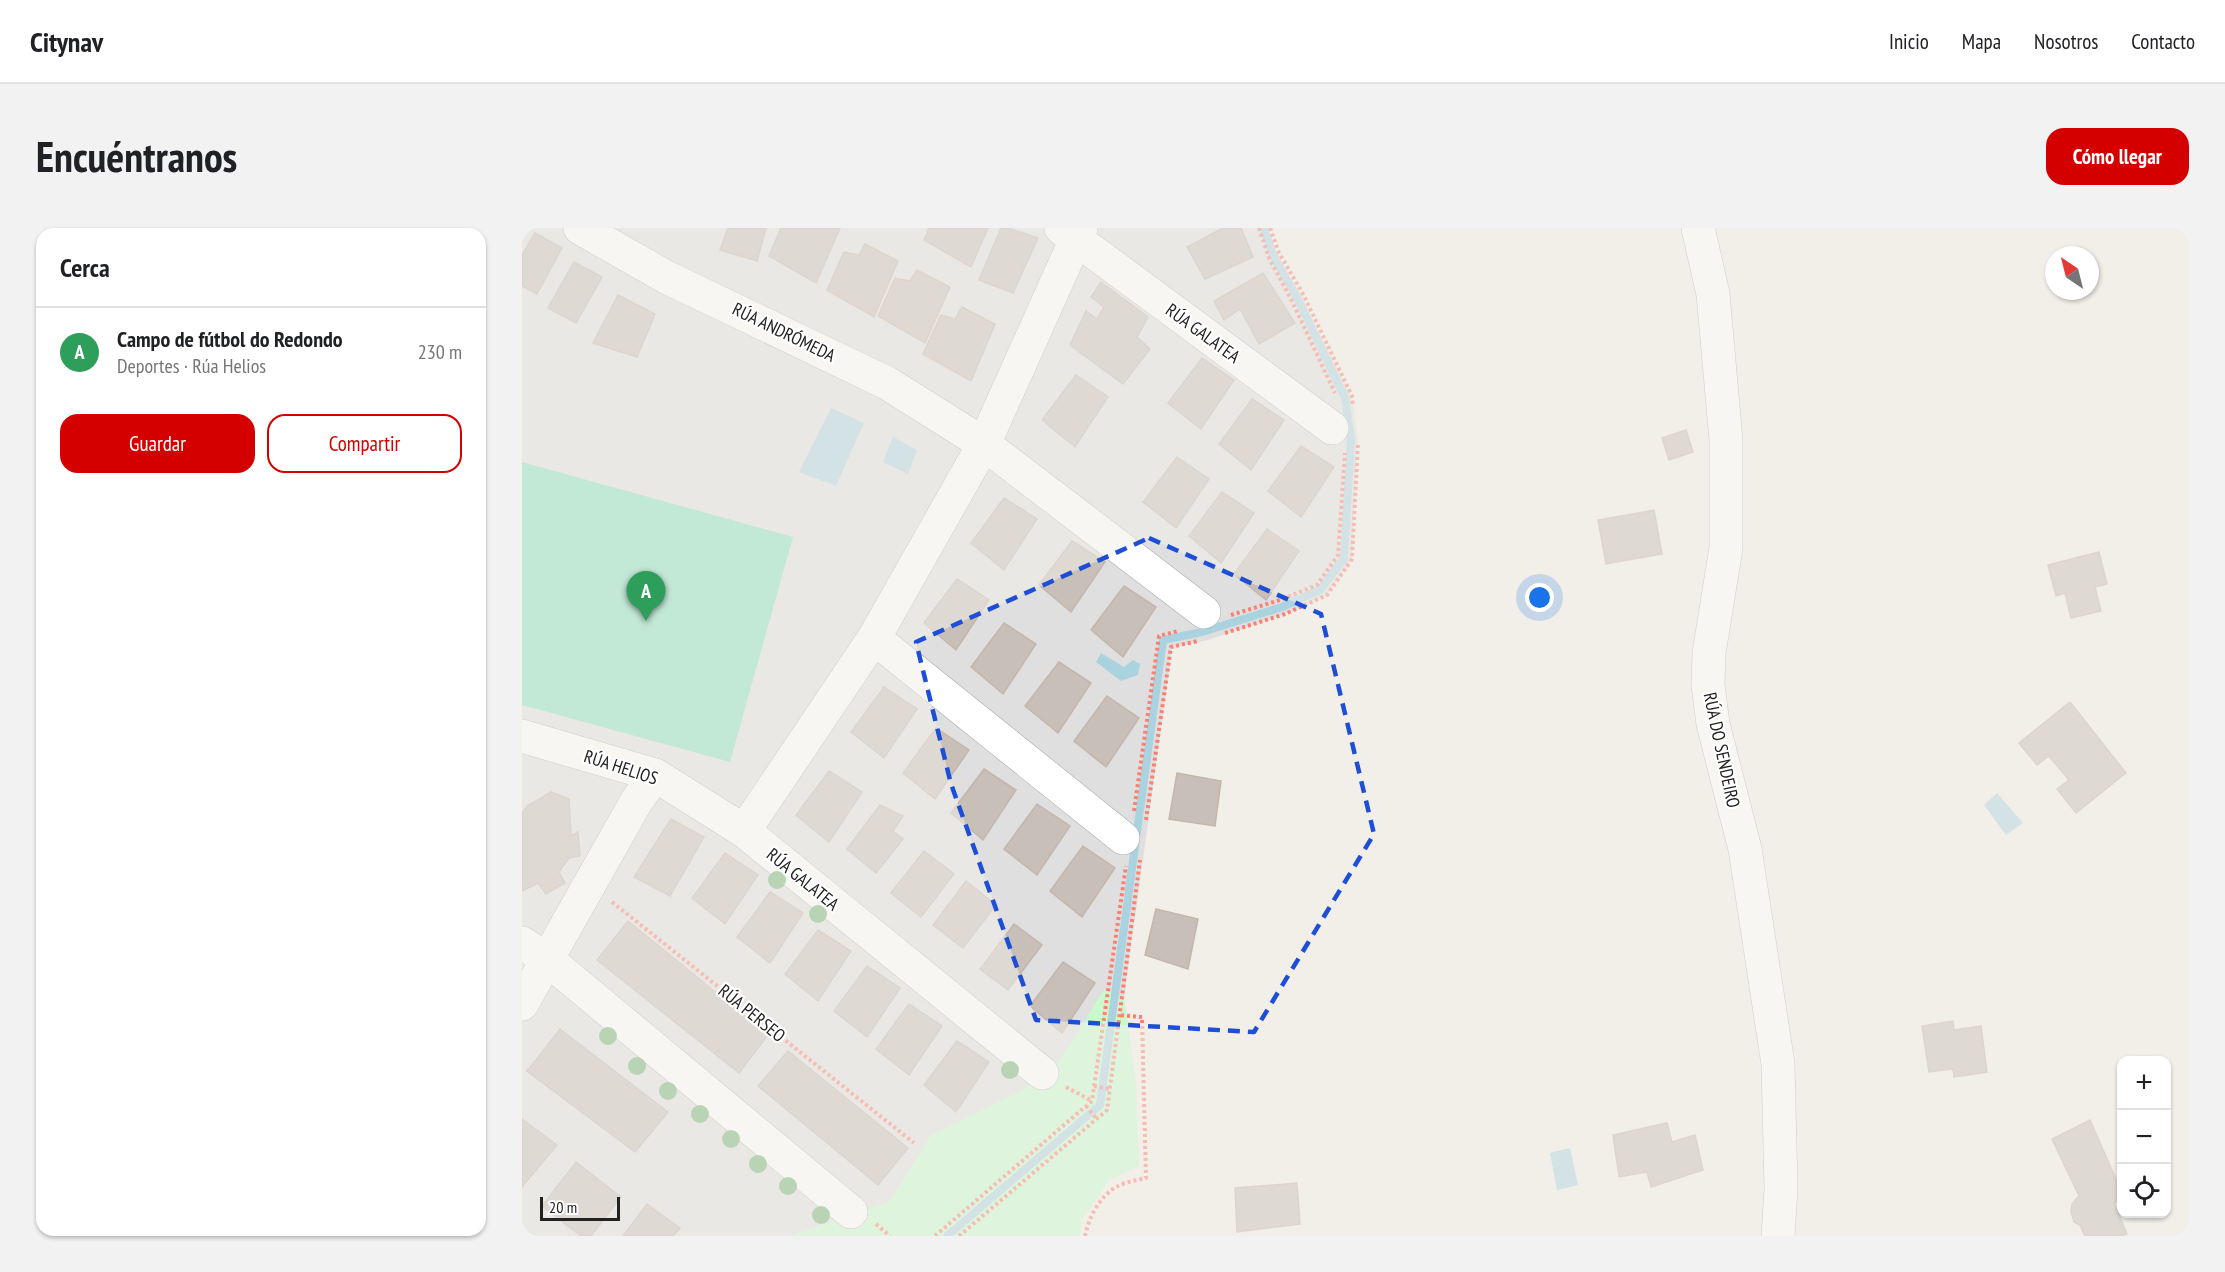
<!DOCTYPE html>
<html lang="es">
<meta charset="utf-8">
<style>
:root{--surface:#fff;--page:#f2f2f2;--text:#202124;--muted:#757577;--line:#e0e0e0;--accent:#d40000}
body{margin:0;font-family:"PT Sans Narrow",sans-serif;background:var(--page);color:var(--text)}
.controls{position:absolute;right:18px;bottom:18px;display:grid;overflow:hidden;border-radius:12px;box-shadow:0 2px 4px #0004}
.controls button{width:54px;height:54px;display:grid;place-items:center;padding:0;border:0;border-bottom:2px solid var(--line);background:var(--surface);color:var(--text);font:30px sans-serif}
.compass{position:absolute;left:1523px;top:18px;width:54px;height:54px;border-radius:50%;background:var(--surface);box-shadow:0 2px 4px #0004;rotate:325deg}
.scale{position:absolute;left:18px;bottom:15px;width:80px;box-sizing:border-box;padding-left:6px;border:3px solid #222;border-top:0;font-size:16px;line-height:21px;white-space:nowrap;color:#222;-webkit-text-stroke:4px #fff;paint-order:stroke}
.you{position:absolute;left:1018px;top:370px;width:21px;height:21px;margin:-15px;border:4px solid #fff;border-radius:50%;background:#1a73e8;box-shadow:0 0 0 9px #1a73e833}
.badge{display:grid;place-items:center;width:39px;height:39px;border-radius:50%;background:var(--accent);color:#fff;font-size:20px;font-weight:700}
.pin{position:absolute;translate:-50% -50px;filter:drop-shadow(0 2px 3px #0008)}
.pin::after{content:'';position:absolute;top:32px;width:21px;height:18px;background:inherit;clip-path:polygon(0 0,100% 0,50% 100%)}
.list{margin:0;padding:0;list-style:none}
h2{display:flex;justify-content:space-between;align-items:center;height:78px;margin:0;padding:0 24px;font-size:26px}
h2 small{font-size:20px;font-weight:400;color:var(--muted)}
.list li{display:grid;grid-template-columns:39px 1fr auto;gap:18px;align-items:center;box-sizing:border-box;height:90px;padding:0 24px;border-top:2px solid var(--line)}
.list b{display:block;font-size:22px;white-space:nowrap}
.list p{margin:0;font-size:20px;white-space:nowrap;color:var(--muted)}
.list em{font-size:20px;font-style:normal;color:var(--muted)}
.actions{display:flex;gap:12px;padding:18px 24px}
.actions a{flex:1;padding:14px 0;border:2px solid var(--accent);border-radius:18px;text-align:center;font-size:21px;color:var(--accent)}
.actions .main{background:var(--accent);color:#fff}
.icon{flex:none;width:33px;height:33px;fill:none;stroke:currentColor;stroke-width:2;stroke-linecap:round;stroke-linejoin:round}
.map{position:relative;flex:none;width:1667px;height:1008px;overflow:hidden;border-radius:18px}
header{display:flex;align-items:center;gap:36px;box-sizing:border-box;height:84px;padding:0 30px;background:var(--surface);border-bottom:2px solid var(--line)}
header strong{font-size:28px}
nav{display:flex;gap:33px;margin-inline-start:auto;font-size:21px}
.intro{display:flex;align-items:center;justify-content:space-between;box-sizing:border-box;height:144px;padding:0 36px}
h1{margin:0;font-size:42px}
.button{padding:15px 27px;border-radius:18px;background:var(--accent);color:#fff;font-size:21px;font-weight:700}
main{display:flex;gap:36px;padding:0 36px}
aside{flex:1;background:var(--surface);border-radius:18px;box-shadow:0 2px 4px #0004}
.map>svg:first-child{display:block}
</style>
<header>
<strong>Citynav</strong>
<nav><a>Inicio</a><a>Mapa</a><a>Nosotros</a><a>Contacto</a></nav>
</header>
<div class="intro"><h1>Encuéntranos</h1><a class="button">Cómo llegar</a></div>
<main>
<aside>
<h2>Cerca<small></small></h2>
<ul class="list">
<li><span class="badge" style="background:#2e9e5b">A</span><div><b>Campo de fútbol do Redondo</b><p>Deportes · Rúa Helios</p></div><em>230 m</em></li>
</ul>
<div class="actions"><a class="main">Guardar</a><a>Compartir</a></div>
</aside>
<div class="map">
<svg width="1667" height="1008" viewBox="0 0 1667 1008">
<rect width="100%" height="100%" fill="#f2efe9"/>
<polygon fill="#e0dfdf" points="0,0 742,0 830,169 836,212 830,332 804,368 764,386 686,412 650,420 602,770 614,857 617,938 588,951 560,992 557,1008 0,1008"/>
<polygon fill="#c8facc" points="582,762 602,770 614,857 617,938 588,951 560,992 557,1008 268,1008 368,973 409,907 501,862 536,835"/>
<polygon fill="#88e0be" points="0,234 271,309 208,534 0,477"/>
<g fill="#aad3df">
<polygon points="309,180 342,195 314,258 277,244"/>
<polygon points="371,209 395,222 386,246 361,234"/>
<polygon points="579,425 602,439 611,432 618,436 616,447 599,453 574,434"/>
<polygon points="1475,565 1501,595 1484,607 1462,577"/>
<polygon points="1048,920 1056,957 1035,962 1028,925"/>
</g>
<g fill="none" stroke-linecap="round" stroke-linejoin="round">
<polyline stroke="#aad3df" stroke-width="8" points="425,1008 578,877 641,412 680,404 760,379 798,362 822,330 829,212 823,170 774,67 751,28 742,0"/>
</g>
<g fill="#c7bfb8" stroke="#c4b6ab" stroke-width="1.5">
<polygon points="206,0 244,0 235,33 198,22"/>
<polygon points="259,0 318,0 294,55 247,28"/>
<polygon points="407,0 466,0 449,39 402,12"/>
<polygon points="479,0 486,0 516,10 491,65 457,52"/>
<polygon points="701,0 719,0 731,29 683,51 665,19"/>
<polygon points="13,5 40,20 15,66 0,58 0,27"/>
<polygon points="343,16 376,33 352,89 305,62 322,24 337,27"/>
<polygon points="52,34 80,49 54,95 26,80"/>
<polygon points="395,42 428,59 403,115 356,88 373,50 388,53"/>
<polygon points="741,45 773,95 737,116 718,81 702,92 692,73"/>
<polygon points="579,54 626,89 615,109 628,121 601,156 548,117 564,83 575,91 582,79 569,69"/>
<polygon points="96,67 133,86 115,129 71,115"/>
<polygon points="440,79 473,96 449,153 401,126 419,87 433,91"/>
<polygon points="680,130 712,152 679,201 646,175"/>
<polygon points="554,147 586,169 553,219 520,192"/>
<polygon points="730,171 762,192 729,242 697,216"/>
<polygon points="1164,202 1171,224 1147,232 1140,210"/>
<polygon points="779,218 812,239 779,289 746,263"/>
<polygon points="655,229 687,251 654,300 621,274"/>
<polygon points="700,264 732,285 699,335 667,308"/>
<polygon points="482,270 515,291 482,342 449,315"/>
<polygon points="1132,282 1140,326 1084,336 1076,292"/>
<polygon points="745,301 777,323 744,372 712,346"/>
<polygon points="550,313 583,334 549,384 517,357"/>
<polygon points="1577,324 1585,356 1573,359 1579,383 1549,390 1543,365 1534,368 1526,337"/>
<polygon points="435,351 467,372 434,422 402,395"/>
<polygon points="602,358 634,379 601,429 569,402"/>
<polygon points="482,395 514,416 481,466 449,439"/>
<polygon points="537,434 569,455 536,505 503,478"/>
<polygon points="362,459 395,481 362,530 329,504"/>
<polygon points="585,468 617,490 584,539 552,513"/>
<polygon points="1548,474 1604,545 1554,585 1535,561 1547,552 1527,528 1515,537 1497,515"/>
<polygon points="414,500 447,522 413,571 381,545"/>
<polygon points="462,541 494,562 461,612 429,585"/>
<polygon points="307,543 340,564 307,614 274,587"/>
<polygon points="655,545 699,553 693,598 647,591"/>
<polygon points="29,564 47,571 49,608 56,604 58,628 47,630 37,644 43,655 24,666 16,655 0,663 0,585 5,578"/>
<polygon points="515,576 548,598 515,647 482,621"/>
<polygon points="358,577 381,588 371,603 381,611 354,645 325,621"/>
<polygon points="149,591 182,609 148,668 112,649"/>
<polygon points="561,618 593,640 560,689 528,663"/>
<polygon points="402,623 432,646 399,689 369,665"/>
<polygon points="203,625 236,647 203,696 170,670"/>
<polygon points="444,653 474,677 441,720 411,697"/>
<polygon points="248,664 281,685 248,735 215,709"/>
<polygon points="634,681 676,691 666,741 623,727"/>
<polygon points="106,693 246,807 217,845 75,732"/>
<polygon points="492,696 520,717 486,762 458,741"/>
<polygon points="296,702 329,723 296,773 263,746"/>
<polygon points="541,734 573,755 540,805 508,778"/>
<polygon points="345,738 378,760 345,809 312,783"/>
<polygon points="387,776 420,798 387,847 354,821"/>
<polygon points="1431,793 1432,802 1459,798 1465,844 1432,849 1431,841 1407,844 1400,798"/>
<polygon points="38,801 146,884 113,924 5,843"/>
<polygon points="435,813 467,834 434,884 402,857"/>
<polygon points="266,823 386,920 356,957 236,858"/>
<polygon points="0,891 35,917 0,959"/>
<polygon points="1568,892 1600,965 1600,971 1592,975 1605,1006 1599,1008 1563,1008 1558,997 1552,994 1549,984 1550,976 1557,968 1530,911"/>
<polygon points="1145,895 1150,914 1173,907 1181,942 1129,959 1125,944 1097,949 1091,907"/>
<polygon points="54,934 99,969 69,1008 59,1008 20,978"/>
<polygon points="775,955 778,996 715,1004 713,960"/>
<polygon points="125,976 158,1000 151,1008 101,1008"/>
</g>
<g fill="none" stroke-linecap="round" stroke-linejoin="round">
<defs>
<g id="minor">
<polyline points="58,0 144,49 365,155 462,216 682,384"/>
<polyline points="539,0 810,200"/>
<polyline points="1176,0 1191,66 1204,212 1204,320 1187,425 1186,457 1191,496 1223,621 1256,836 1259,961 1256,1008"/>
<polyline points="352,410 601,610"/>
<polyline points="0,508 133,547 222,603 520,845"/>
<polyline points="222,603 352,410 462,216 559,0"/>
<polyline points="0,715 26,732 329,984"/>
<polyline points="0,776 114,574 133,547"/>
</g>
</defs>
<use href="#minor" stroke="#a9a9a9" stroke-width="34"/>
<g stroke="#fa8072" stroke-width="4" stroke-dasharray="3 3" stroke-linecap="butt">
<polyline points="737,0 747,30 769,71 813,165"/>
<polyline points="748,0 757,25 780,64 830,168 831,178"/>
<polyline points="709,387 758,372 795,357 816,327 823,225"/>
<polyline points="703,405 763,386 805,367 830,331 836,215"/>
<polyline points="612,583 637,408 656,403"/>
<polyline points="624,592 649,419 676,413"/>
<polyline points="90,674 392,915"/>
<polyline points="572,858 588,861"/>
<polyline points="544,859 570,873"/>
<polyline points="564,878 574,890"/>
<polyline points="354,996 368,1008"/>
<polyline points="413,1008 570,873 604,638"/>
<polyline points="437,1008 585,882 618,632"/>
<path d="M563 1008C567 989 578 967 596 958 604 954 615 952 624 950L620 789 597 787"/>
</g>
<use href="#minor" stroke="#fff" stroke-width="33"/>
</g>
<g fill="#74b475">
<circle cx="255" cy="652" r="9"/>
<circle cx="296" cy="686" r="9"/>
<circle cx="86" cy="808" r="9"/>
<circle cx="115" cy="838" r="9"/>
<circle cx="488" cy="842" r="9"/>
<circle cx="146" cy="863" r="9"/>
<circle cx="178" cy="886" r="9"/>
<circle cx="209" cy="911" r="9"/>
<circle cx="236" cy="936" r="9"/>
<circle cx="266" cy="958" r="9"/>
<circle cx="299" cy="987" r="9"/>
</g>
<path d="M0 0H1667V1008H0ZM627 310 799 386 852 606 732 804 514 792 429 556 394 414Z" fill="#f2efe9" fill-opacity=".55" fill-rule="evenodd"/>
<path fill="none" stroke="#1d4ed8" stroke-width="4.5" stroke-dasharray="12 8" stroke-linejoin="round" d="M627 310 799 386 852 606 732 804 514 792 429 556 394 414Z"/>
<g text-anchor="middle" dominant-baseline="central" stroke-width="4.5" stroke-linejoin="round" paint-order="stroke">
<g font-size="18" fill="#222" stroke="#fff">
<text transform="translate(262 104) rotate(26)">RÚA ANDRÓMEDA</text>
<text transform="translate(681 105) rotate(36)">RÚA GALATEA</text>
<text transform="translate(1200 522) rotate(78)">RÚA DO SENDEIRO</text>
<text transform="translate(99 539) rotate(18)">RÚA HELIOS</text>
<text transform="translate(281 651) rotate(39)">RÚA GALATEA</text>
<text transform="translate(230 785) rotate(39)">RÚA PERSEO</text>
</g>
</g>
</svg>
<div class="controls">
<button>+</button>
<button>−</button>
<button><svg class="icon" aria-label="locate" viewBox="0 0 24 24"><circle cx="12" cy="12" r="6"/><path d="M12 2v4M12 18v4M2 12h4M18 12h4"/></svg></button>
</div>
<svg class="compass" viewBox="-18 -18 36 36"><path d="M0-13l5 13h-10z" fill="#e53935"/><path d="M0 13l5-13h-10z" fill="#757577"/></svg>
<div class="scale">20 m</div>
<div class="you"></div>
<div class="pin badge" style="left:124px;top:393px;background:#2e9e5b">A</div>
</div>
</main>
